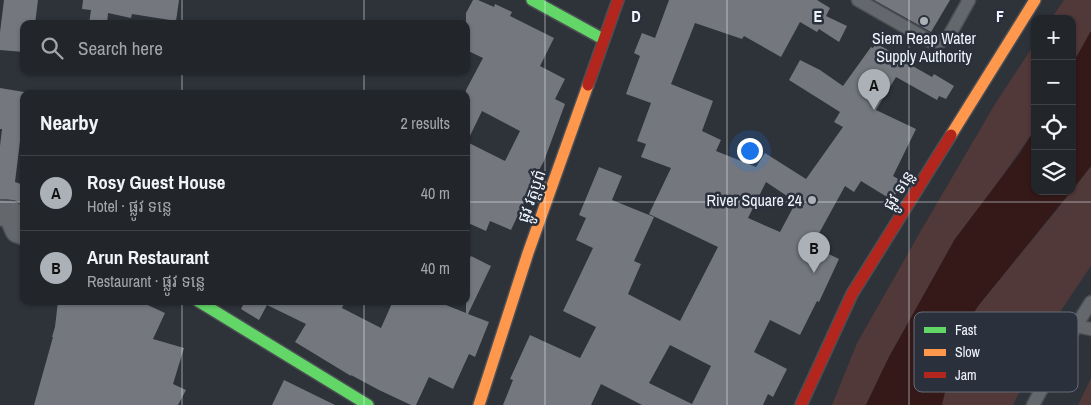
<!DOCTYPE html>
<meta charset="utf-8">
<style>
:root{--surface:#22262b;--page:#2a2e33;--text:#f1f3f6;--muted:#a2a5a9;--line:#3f4347;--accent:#acb1b8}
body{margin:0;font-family:"Archivo Narrow","Noto Sans Khmer",sans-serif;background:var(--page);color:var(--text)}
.controls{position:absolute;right:15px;top:15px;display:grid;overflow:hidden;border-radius:10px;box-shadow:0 1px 4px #0004}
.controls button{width:45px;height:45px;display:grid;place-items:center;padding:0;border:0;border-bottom:1px solid var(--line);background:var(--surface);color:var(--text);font:25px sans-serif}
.you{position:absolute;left:749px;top:150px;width:18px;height:18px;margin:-12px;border:4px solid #fff;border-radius:50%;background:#1a73e8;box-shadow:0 0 0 8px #1a73e833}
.badge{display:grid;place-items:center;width:32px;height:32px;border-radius:50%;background:var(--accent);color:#111;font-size:16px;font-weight:700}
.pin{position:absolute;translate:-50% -41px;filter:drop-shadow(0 1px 2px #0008)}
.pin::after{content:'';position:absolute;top:26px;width:18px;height:15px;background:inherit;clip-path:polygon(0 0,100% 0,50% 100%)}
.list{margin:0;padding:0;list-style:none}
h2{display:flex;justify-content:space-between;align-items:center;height:65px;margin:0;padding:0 20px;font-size:21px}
h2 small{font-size:16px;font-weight:400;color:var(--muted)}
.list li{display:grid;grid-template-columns:32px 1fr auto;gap:15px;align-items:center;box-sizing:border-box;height:75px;padding:0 20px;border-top:1px solid var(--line)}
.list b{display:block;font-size:19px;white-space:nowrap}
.list p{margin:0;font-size:16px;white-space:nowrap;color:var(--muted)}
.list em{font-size:16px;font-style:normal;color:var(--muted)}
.icon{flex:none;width:28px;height:28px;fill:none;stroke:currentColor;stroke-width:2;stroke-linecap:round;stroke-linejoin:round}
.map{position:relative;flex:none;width:1091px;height:405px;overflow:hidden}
.search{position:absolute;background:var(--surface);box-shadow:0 1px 4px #0004;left:20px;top:20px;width:450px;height:55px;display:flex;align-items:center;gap:12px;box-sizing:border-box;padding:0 18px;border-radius:10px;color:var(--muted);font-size:19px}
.panel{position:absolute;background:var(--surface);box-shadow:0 1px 4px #0004;left:20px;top:90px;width:450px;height:215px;border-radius:10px}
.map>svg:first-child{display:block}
</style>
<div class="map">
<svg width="1091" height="405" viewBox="0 0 1091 405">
<rect width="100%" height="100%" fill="#2e3239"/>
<g fill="#503938">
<polygon points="1064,0 1091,0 1091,31 1072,65 1072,19 1051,19"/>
<polygon points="1035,43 1035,129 999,181 955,239 889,357 866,405 832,405 857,343 923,227 995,104"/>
<polygon points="1091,166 1091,266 1060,312 1013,405 942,405 956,342 978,306 1072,191"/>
<polygon points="1091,378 1091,405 1078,405"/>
</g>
<g fill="#341918">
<polygon points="1091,31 1091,166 1072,190 1072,65"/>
<polygon points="1035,129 1035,191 1071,191 978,306 956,342 942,405 866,405 889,357 955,239 1020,153"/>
</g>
<g fill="#74787e" fill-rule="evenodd">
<polygon points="4,0 38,0 35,24 24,24 24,52 0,50 0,32"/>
<polygon points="83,0 179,0 176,21 132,14 131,18 108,13 107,24 89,24 91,10 82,9"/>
<path d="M473 0H478L494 7 495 4 512 12 510 16 554 38 540 66 565 79 555 99 565 104 544 161 539 170 511 230 490 221 486 231 466 222V90L483 58 466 50V13ZM482 111 520 131 505 161 467 142Z"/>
<path d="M669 0H817L830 8 826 16 847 26 839 42 819 29 817 32 800 22 781 57 744 36 742 39 695 23 671 84 713 101 702 131 721 140 716 151 756 167 765 153 806 179 843 127 834 122 840 112 789 80 800 60 820 70 843 86 871 47 873 48 876 43 903 59 902 60 932 77 934 74 954 86 946 99 939 96 937 100 896 77 876 110 916 129 893 176 903 182 892 200 861 181 854 192 845 186 812 246 839 259 819 302 817 301 800 335 770 320 754 352 787 369 773 397 768 394 763 405H642L601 384 591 405H503L513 380 510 379 530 335 580 358 596 327 563 311 593 248 576 240 586 218 579 215 599 167 622 176 612 200 654 217 634 261 641 264 628 294 680 321 718 247 649 214 671 168 641 157 646 144 637 141 651 103 626 94 640 56 634 53 642 33 655 38ZM766 182 796 202 780 232 748 218ZM670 345 711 366 692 404 649 383Z"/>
<polygon points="874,0 950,0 931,32"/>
<polygon points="0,88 24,92 24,133 21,133 15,182 24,185 24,208 19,202 13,200 0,199 0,146 2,129 0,129"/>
<polygon points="471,256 491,266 468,314 489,322 475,357 469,354 453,389 429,377 416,405 411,405 379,390 351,375 351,376 295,342 306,324 267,305 259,320 241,309 245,301 345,301 342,308 381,328 393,301 436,301 466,313 466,265"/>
<polygon points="58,301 139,301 165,313 153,339 184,348 173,384 186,390 178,405 34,405 53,337 52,337 55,327"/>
<polygon points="284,380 335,405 272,405"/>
</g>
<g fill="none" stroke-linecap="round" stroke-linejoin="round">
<defs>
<g id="lane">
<polyline points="858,0 930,41 940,42 949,36 969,0"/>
<polyline points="1076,326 1091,329"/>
<polyline points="1033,405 1076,326 1091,302"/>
</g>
<polyline id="street" points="0,213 11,214 18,230 24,232"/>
<g id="fast">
<polyline points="532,0 603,39"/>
<polyline points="198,301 368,405"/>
</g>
<g id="slow">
<polyline points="951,135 1035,0"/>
<polyline points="479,405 528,253 588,85"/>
</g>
<g id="jam">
<polyline points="588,85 618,0"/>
<polyline points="801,405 852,294 951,135"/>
</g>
</defs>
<use href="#lane" stroke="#4b4f54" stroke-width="15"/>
<use href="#street" stroke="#4b4f54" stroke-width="28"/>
<use href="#fast" stroke="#4b4f54" stroke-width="14"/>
<use href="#slow" stroke="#4b4f54" stroke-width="14"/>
<use href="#jam" stroke="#4b4f54" stroke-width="14"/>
<use href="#lane" stroke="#64686d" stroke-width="12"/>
<use href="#street" stroke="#64686d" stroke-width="25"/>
<use href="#fast" stroke="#63d668" stroke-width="11"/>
<use href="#slow" stroke="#ff974d" stroke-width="11"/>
<use href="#jam" stroke="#b3261e" stroke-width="11"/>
</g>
<path fill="none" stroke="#f0f5fd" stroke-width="1" stroke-opacity="0.55" d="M182 0V24M364 0V24M545 0V405M727 0V405M909 0V405M182 71V94M364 71V94M0 202H24M466 202H1091M182 301V405M364 301V405"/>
<g fill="#acb1b8" stroke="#2a313d" stroke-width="2">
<circle cx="924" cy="21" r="5"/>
<circle cx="812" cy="200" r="5"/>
</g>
<g text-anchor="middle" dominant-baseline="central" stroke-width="5" stroke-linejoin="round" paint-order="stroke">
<g font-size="16" fill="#f0f5fd" stroke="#2a313d">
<text x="924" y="38">Siem Reap Water<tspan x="924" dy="18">Supply Authority</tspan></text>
<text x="802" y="200" text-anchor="end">River Square 24</text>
</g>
<g font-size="16" fill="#f0f5fd" stroke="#2a313d">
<text transform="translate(898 190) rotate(-58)">ផ្លូវ ទន្លេ</text>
<text transform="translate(531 196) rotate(-70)">ផ្លូវ វត្តបូព៌</text>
</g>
</g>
<rect x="914" y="312" width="164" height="80" rx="8" fill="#2a313d" stroke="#656c77" stroke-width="1"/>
<rect x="924" y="327" width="22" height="6" fill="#63d668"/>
<rect x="924" y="349" width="22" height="7" fill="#ff974d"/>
<rect x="924" y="372" width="22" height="6" fill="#b3261e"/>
<g font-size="14" fill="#f0f5fd">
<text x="955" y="335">Fast</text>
<text x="955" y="357">Slow</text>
<text x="955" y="380">Jam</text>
</g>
<g font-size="16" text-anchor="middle" font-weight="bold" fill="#f0f5fd" stroke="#2a313d" stroke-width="5" stroke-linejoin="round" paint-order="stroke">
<text x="636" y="22">D</text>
<text x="818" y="22">E</text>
<text x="1000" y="22">F</text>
</g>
</svg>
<div class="controls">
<button>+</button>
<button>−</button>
<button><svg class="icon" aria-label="locate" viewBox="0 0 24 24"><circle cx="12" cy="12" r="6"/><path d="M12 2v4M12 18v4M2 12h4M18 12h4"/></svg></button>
<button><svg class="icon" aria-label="layers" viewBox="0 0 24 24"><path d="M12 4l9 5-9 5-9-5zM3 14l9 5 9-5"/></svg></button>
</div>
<div class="you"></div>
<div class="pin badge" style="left:874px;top:110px">A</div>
<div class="pin badge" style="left:814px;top:273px">B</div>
<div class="search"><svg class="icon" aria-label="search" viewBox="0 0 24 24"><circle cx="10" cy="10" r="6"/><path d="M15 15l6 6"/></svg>Search here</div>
<section class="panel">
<h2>Nearby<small>2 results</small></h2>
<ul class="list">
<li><span class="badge">A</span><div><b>Rosy Guest House</b><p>Hotel · ផ្លូវ ទន្លេ</p></div><em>40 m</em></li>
<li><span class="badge">B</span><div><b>Arun Restaurant</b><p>Restaurant · ផ្លូវ ទន្លេ</p></div><em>40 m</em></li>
</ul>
</section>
</div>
